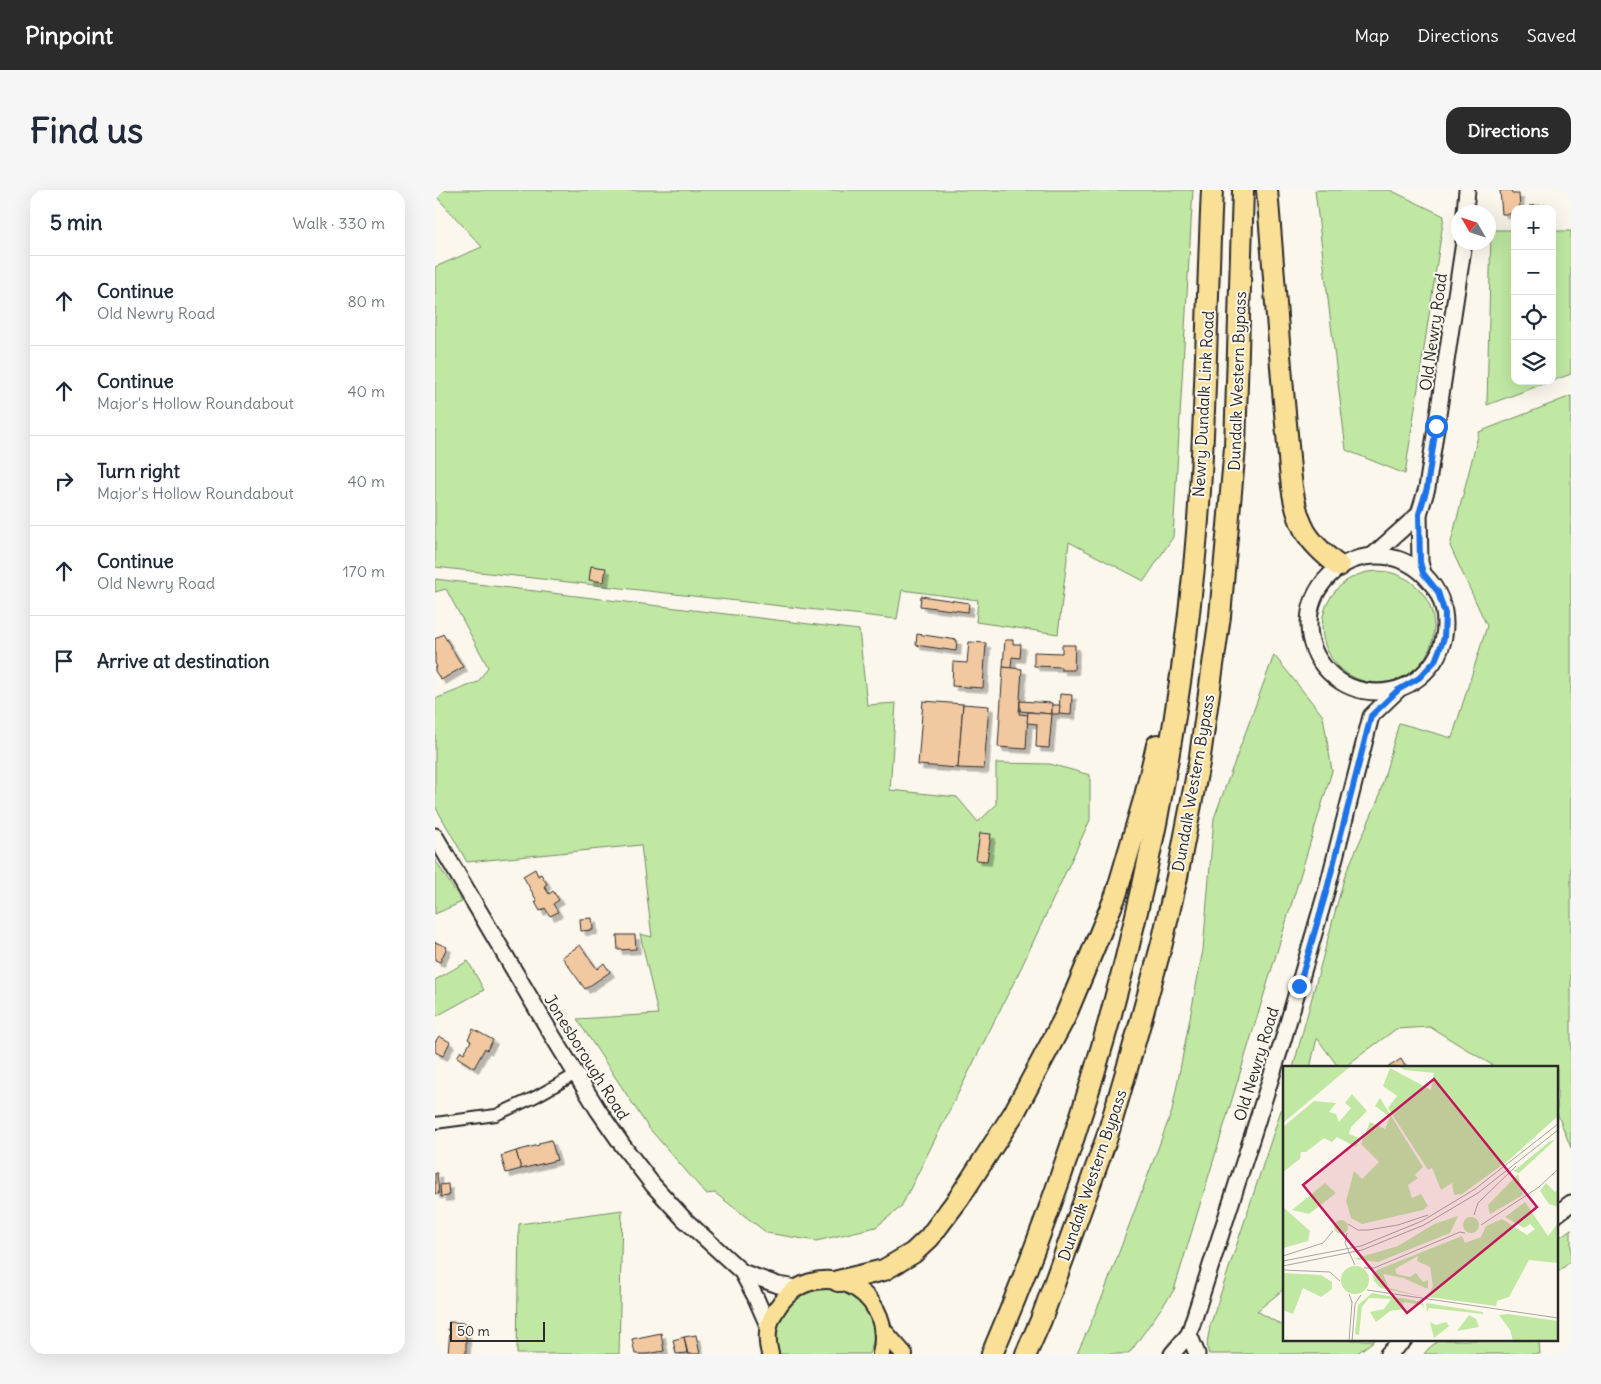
<!DOCTYPE html>
<meta charset="utf-8">
<style>
:root{--surface:#fff;--page:#f6f6f7;--text:#1f2937;--muted:#747a83;--line:#e0e1e3;--accent:#2b2b2b}
body{margin:0;font-family:Delius,sans-serif;background:var(--page);color:var(--text)}
.controls{position:absolute;right:15px;top:15px;display:grid;overflow:hidden;border-radius:10px;box-shadow:0 5px 20px #0002}
.controls button{width:45px;height:45px;display:grid;place-items:center;padding:0;border:0;border-bottom:1px solid var(--line);background:var(--surface);color:var(--text);font:25px sans-serif}
.compass{position:absolute;left:1016px;top:15px;width:45px;height:45px;border-radius:50%;background:var(--surface);box-shadow:0 5px 20px #0002;rotate:309deg}
.scale{position:absolute;left:15px;bottom:12px;width:95px;box-sizing:border-box;padding-left:5px;border:2px solid #2b2b2b;border-top:0;font-size:14px;line-height:18px;white-space:nowrap;color:#2b2b2b;-webkit-text-stroke:4px #fbf7ec;paint-order:stroke}
.stop{position:absolute;width:15px;height:15px;margin:-11px;border:4px solid #1a73e8;border-radius:50%;background:#fff}
.stop.end{background:#1a73e8;border-color:#fff;box-shadow:0 1px 5px #0008}
.list{margin:0;padding:0;list-style:none}
h2{display:flex;justify-content:space-between;align-items:center;height:65px;margin:0;padding:0 20px;font-size:21px}
h2 small{font-size:16px;font-weight:400;color:var(--muted)}
.list li{display:grid;grid-template-columns:32px 1fr auto;gap:15px;align-items:center;box-sizing:border-box;height:90px;padding:0 20px;border-top:1px solid var(--line)}
.list b{display:block;font-size:19px;white-space:nowrap}
.list p{margin:0;font-size:16px;white-space:nowrap;color:var(--muted)}
.list em{font-size:16px;font-style:normal;color:var(--muted)}
.icon{flex:none;width:28px;height:28px;fill:none;stroke:currentColor;stroke-width:2;stroke-linecap:round;stroke-linejoin:round}
.map{position:relative;flex:none;width:1136px;height:1164px;overflow:hidden;border-radius:15px}
header{display:flex;align-items:center;gap:30px;box-sizing:border-box;height:70px;padding:0 25px;background:var(--accent);color:#fff}
header strong{font-size:24px}
nav{display:flex;gap:28px;margin-inline-start:auto;font-size:18px}
.intro{display:flex;align-items:center;justify-content:space-between;box-sizing:border-box;height:120px;padding:0 30px}
h1{margin:0;font-size:35px}
.button{padding:12px 22px;border-radius:15px;background:var(--accent);color:#fff;font-size:18px;font-weight:700}
main{display:flex;gap:30px;padding:0 30px}
aside{flex:1;background:var(--surface);border-radius:15px;box-shadow:0 5px 20px #0002}
.map>svg:first-child{display:block}
</style>
<header>
<strong>Pinpoint</strong>
<nav><a>Map</a><a>Directions</a><a>Saved</a></nav>
</header>
<div class="intro"><h1>Find us</h1><a class="button">Directions</a></div>
<main>
<aside>
<h2>5 min<small>Walk · 330 m</small></h2>
<ul class="list">
<li><svg class="icon" aria-label="ahead" viewBox="0 0 24 24"><path d="M12 20V5M6 11l6-6 6 6"/></svg><div><b>Continue</b><p>Old Newry Road</p></div><em>80 m</em></li>
<li><svg class="icon" aria-label="ahead" viewBox="0 0 24 24"><path d="M12 20V5M6 11l6-6 6 6"/></svg><div><b>Continue</b><p>Major's Hollow Roundabout</p></div><em>40 m</em></li>
<li><svg class="icon" aria-label="right" viewBox="0 0 24 24"><path d="M7 20v-9h11M14 6l5 5-5 5"/></svg><div><b>Turn right</b><p>Major's Hollow Roundabout</p></div><em>40 m</em></li>
<li><svg class="icon" aria-label="ahead" viewBox="0 0 24 24"><path d="M12 20V5M6 11l6-6 6 6"/></svg><div><b>Continue</b><p>Old Newry Road</p></div><em>170 m</em></li>
<li><svg class="icon" aria-label="arrive" viewBox="0 0 24 24"><path d="M6 21V4h12l-3 4 3 4H6"/></svg><div><b>Arrive at destination</b></div></li>
</ul>
</aside>
<div class="map">
<svg width="1136" height="1164" viewBox="0 0 1136 1164">
<defs>
<filter id="shadow"><feDropShadow dx="4.5" dy="4.5" stdDeviation="0" flood-color="#0004"/></filter>
</defs>
<rect width="100%" height="100%" fill="#fbf7ec"/>
<filter id="ink" filterUnits="userSpaceOnUse"><feTurbulence type="fractalNoise" baseFrequency=".02" numOctaves="2"/><feDisplacementMap in="SourceGraphic" scale="10" xChannelSelector="R" yChannelSelector="G"/><feConvolveMatrix kernelMatrix="1 2 1 2 8 2 1 2 1" color-interpolation-filters="sRGB"/></filter>
<g filter="url(#ink)">
<g fill="#c0e8a3" stroke="#768a67">
<polygon points="0,0 758,0 738,347 709,391 634,352 623,444 541,432 543,410 467,400 462,429 0,377 0,77 47,57 0,5"/>
<polygon points="880,0 955,0 1009,26 970,284 911,260"/>
<polygon points="1056,40 1080,40 1080,191 1116,191 1052,215"/>
<polygon points="1117,41 1136,41 1136,184 1117,191"/>
<polygon points="1136,206 1136,958 1122,923 1122,878 1062,878 995,837 961,839 908,878 904,878 882,848 875,878 858,878 910,685 943,610 964,533 1017,548 1052,436 1015,356 1044,242"/>
<circle cx="943" cy="437" r="56"/>
<polygon points="0,389 424,440 432,515 461,513 455,600 522,607 543,632 561,615 561,573 615,574 655,585 655,630 586,778 466,1017 441,1037 381,1051 332,1043 280,1003 271,1004 213,937 142,829 223,824 205,744 217,747 206,655 32,672 0,616 0,509 43,492 53,477 11,399 0,402"/>
<polygon points="839,465 888,526 897,581 739,1100 696,1161 691,1164 642,1164 668,1105 737,921 768,760 779,628"/>
<polygon points="0,670 27,712 0,724"/>
<polygon points="33,771 49,800 0,827 0,790"/>
<path d="M850 908V1098L822 1121 850 1137V1150H940L921 1164H774C770 1155 774 1145 775 1136Z"/>
<polygon points="187,1020 184,1164 82,1164 84,1034"/>
<polygon points="1136,1039 1136,1071 1122,1083 1122,1049"/>
<path d="M387 1097C393 1098 398 1098 403 1099 425 1106 441 1130 438 1152 437 1156 435 1160 434 1164H345C335 1140 347 1110 372 1101 377 1099 382 1099 387 1097Z"/>
<polygon points="1004,1150 1103,1150 1104,1152 1105,1164 989,1164 993,1159"/>
</g>
<g fill="#f2c8a1" stroke="#2b2b2b" filter="url(#shadow)">
<polygon points="1065,0 1076,0 1077,4 1084,4 1085,19 1080,19 1080,24 1067,24"/>
<polygon points="1111,15 1111,19 1095,19 1094,16"/>
<polygon points="156,376 171,378 169,392 154,390"/>
<polygon points="486,406 534,413 533,422 485,416"/>
<polygon points="8,444 28,477 6,490 0,481 0,478 2,477 0,473 0,449"/>
<polygon points="482,444 522,450 521,461 481,455"/>
<polygon points="570,450 578,450 578,454 586,454 585,468 577,467 576,478 568,477"/>
<polygon points="534,452 551,453 548,498 517,496 518,472 532,473"/>
<polygon points="627,455 640,455 639,480 626,480 626,477 599,476 599,462 627,463"/>
<polygon points="568,477 587,479 584,524 593,525 591,559 563,557"/>
<polygon points="625,504 637,505 636,525 624,524"/>
<polygon points="488,511 528,514 523,578 483,575"/>
<polygon points="585,511 617,513 617,524 585,521"/>
<polygon points="528,514 554,516 549,579 523,578"/>
<polygon points="617,515 625,515 624,524 617,524"/>
<polygon points="593,522 617,524 614,558 601,557 602,534 592,533"/>
<polygon points="545,643 556,644 552,671 541,670"/>
<polygon points="100,679 103,686 106,684 112,694 109,696 114,704 118,701 124,710 118,714 123,722 115,726 110,718 105,721 100,712 102,711 88,686"/>
<polygon points="157,728 158,740 146,741 145,729"/>
<polygon points="182,745 200,745 201,759 183,760"/>
<polygon points="0,752 12,757 5,772 0,770"/>
<polygon points="145,755 162,779 169,773 175,782 150,799 127,767"/>
<polygon points="38,839 58,850 52,860 50,858 39,878 22,867 26,861 29,863 36,851 33,849"/>
<polygon points="4,846 15,852 8,866 0,862 0,852"/>
<polygon points="966,869 971,878 952,878"/>
<polygon points="116,950 122,970 86,979 81,961 104,955 104,953"/>
<polygon points="81,961 86,979 71,983 66,966"/>
<polygon points="0,983 2,983 4,1004 0,1004"/>
<polygon points="13,994 14,1006 6,1007 5,995"/>
<polygon points="14,1132 31,1133 31,1164 13,1164 15,1140 13,1140"/>
<polygon points="226,1143 229,1161 212,1164 200,1164 197,1149"/>
<polygon points="261,1145 265,1164 253,1164 249,1147"/>
<polygon points="249,1147 252,1163 241,1164 238,1150"/>
</g>
<g fill="none" stroke-linecap="round" stroke-linejoin="round">
<defs>
<polyline id="street" points="0,933 61,925 100,907 141,884"/>
<g id="secondary">
<polyline points="1030,22 1032,0"/>
<circle cx="942" cy="434" r="68"/>
<polyline points="937,366 984,324"/>
<polyline points="988,383 985,372 984,324 992,298 1029,52"/>
<polyline points="0,646 117,845 163,920 188,956 218,995 249,1029 307,1082 320,1106 334,1138"/>
<polyline points="1122,1024 1136,1013"/>
<polyline points="307,1082 343,1095 361,1098"/>
<polyline points="754,1144 762,1164"/>
<polyline points="737,1164 754,1144 848,850 892,699 936,526 963,500"/>
<polyline points="953,1164 969,1150"/>
</g>
<g id="primary">
<polyline points="448,1140 469,1164"/>
<path d="M335 1164C331 1149 332 1133 341 1120 376 1061 462 1096 446 1164"/>
</g>
<g id="highway">
<path d="M832 0C839 81 844 163 852 244 855 273 855 314 870 341 878 355 891 366 904 376"/>
<polyline points="403,1091 449,1080 478,1063 494,1048 524,1008 579,923 630,827 681,705 710,606 722,555"/>
<path d="M557 1164C664 914 732 648 759 377 771 252 771 126 777 0"/>
<polyline points="591,1164 606,1130 672,947 703,841 727,753 742,687 764,573 785,426 800,257 808,0"/>
</g>
</defs>
<use href="#street" stroke="#2b2b2b" stroke-width="14"/>
<use href="#secondary" stroke="#2b2b2b" stroke-width="19"/>
<use href="#primary" stroke="#2b2b2b" stroke-width="20"/>
<use href="#highway" stroke="#2b2b2b" stroke-width="24"/>
<use href="#street" stroke="#fbf7ec" stroke-width="10"/>
<use href="#secondary" stroke="#fbf7ec" stroke-width="15"/>
<use href="#primary" stroke="#fadf96" stroke-width="16"/>
<use href="#highway" stroke="#fadf96" stroke-width="20"/>
</g>
</g>
<g fill="none" stroke-linecap="round" stroke-linejoin="round" filter="url(#ink)">
<polyline stroke="#1a73e8" stroke-width="6" points="864,796 892,699 936,526 963,500 984,488 1000,471 1009,448 1010,424 1003,402 988,383 985,372 984,324 992,298 1001,236"/>
</g>
<g text-anchor="middle" dominant-baseline="central" stroke-width="4" stroke-linejoin="round" paint-order="stroke">
<g font-size="16" fill="#2b2b2b" stroke="#fbf7ec">
<text transform="translate(998 142) rotate(-82)">Old Newry Road</text>
<text transform="translate(802 191) rotate(-88)">Dundalk Western Bypass</text>
<text transform="translate(768 214) rotate(-87)">Newry Dundalk Link Road</text>
<text transform="translate(758 593) rotate(-80)">Dundalk Western Bypass</text>
<text transform="translate(152 867) rotate(58)">Jonesborough Road</text>
<text transform="translate(821 874) rotate(-73)">Old Newry Road</text>
<text transform="translate(657 985) rotate(-71)">Dundalk Western Bypass</text>
</g>
</g>
<g transform="translate(848 876)">
<rect width="275" height="275" fill="#fbf7ec"/>
<path d="M0 0 61 1 68 0 0 57ZM114 0H275V50L226 94 179 128 171 129 169 117 158 124 149 102 145 104 105 42 114 30 100 20 107 2 148 24 151 7 122 4ZM69 28 84 45 68 61 66 68 76 72 73 81 54 71 49 76 41 72 23 86H18L17 93 0 106V61L31 35 53 37 46 46 53 48 56 56 68 42 62 37ZM97 32 140 101 132 109 135 112 125 119 129 132 138 128 145 140 140 144 79 158 68 152 63 135 71 105 79 113 96 96 78 78 87 56 102 63 107 51 92 40ZM272 74 236 107 231 105 267 75ZM235 108 240 129 207 148 205 139ZM42 117 53 127 26 148 9 144ZM263 117 272 126 275 123V141L266 138 257 125ZM242 136 265 170 275 157V197L246 194 226 231 214 235 213 240 145 231 150 220 147 201 134 195 135 190 112 203 114 208 127 211 133 207 140 216 145 214V223L120 212 100 208 106 222 140 231 98 222 91 215 90 209 94 204 179 170 182 177 198 171 203 160 219 153 244 169 252 163 247 158 241 162 222 151ZM0 141 27 165 25 175 0 182ZM175 150 167 167 95 196 71 193 115 180 151 158ZM180 159a8 8 0 1 1 16 0a8 8 0 1 1-16 0ZM51 161a7 7 0 1 1 14 0a7 7 0 1 1-14 0ZM58 214a14 14 0 1 1 28 0a14 14 0 1 1-28 0ZM0 207 38 209 49 216V223L38 231 20 222 10 248 0 244ZM89 227 140 236 141 243 139 239 120 236 121 243 107 245 93 256 87 246 101 243 108 233 86 232 79 241 76 269 72 268 75 239ZM143 237 200 246V248L146 242 144 246ZM225 248 275 255V275H230L227 264 216 249ZM186 249 193 253 196 261 174 265ZM147 256 153 259 163 256 166 260 151 272Z" fill="#c0e8a3"/>
<path fill="none" stroke="#a8a59f" stroke-width="1" d="M191 149 195 137 233 100M65 158 75 164H85L115 159 145 149M198 159 256 121 275 103M64 167 62 177 72 199M0 190 40 177 50 165M0 195 78 180 139 155 192 123 275 58M0 200 79 184 141 159 195 127 275 64M81 202H91L177 166 182 167M0 204 47 206 57 215M84 224 275 252M66 275 69 236 66 228M69 275 72 238 78 229"/>
<path fill="#c2185b" fill-opacity="0.15" stroke="#c2185b" stroke-width="2.5" d="M151 13 254 141 124 247 20 119Z"/>
<rect width="275" height="275" fill="none" stroke="#2b2b2b" stroke-width="2.5"/>
</g>
</svg>
<div class="controls">
<button>+</button>
<button>−</button>
<button><svg class="icon" aria-label="locate" viewBox="0 0 24 24"><circle cx="12" cy="12" r="6"/><path d="M12 2v4M12 18v4M2 12h4M18 12h4"/></svg></button>
<button><svg class="icon" aria-label="layers" viewBox="0 0 24 24"><path d="M12 4l9 5-9 5-9-5zM3 14l9 5 9-5"/></svg></button>
</div>
<svg class="compass" viewBox="-18 -18 36 36"><path d="M0-13l5 13h-10z" fill="#e53935"/><path d="M0 13l5-13h-10z" fill="#747a83"/></svg>
<div class="scale">50 m</div>
<div class="stop" style="left:1001px;top:236px"></div>
<div class="stop end" style="left:864px;top:796px"></div>
</div>
</main>
